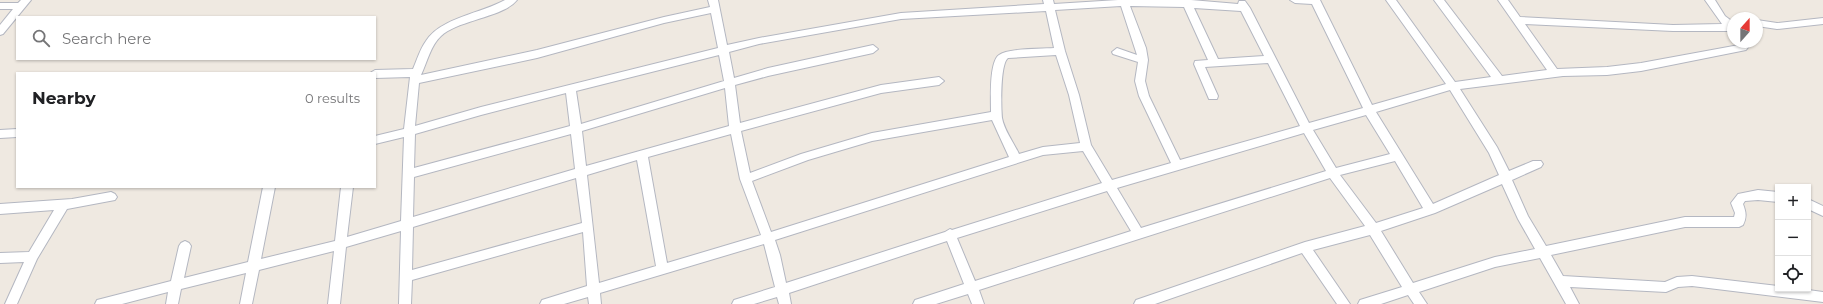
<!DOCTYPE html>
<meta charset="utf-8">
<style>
:root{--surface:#fff;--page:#f2f2f2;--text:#202124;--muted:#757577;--line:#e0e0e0}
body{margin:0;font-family:Montserrat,sans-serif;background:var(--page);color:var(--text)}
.controls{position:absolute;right:12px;bottom:12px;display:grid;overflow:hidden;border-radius:0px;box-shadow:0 1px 3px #0004}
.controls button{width:36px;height:36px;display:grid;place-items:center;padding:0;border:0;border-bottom:1px solid var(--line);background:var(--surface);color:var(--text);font:20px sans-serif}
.compass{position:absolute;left:1727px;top:12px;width:36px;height:36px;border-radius:50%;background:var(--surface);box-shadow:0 1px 3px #0004;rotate:21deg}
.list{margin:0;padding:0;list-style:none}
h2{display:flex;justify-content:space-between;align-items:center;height:52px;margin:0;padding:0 16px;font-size:17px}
h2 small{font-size:13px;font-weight:400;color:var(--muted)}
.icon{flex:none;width:22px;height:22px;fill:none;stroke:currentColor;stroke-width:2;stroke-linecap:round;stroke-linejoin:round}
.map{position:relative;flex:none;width:1823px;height:304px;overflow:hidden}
.search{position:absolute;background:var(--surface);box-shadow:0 1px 3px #0004;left:16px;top:16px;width:360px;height:44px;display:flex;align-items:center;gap:10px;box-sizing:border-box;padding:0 14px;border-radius:0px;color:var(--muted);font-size:15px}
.panel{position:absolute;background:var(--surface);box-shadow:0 1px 3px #0004;left:16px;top:72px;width:360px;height:116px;border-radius:0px}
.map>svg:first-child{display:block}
</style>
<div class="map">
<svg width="1823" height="304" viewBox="0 0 1823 304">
<rect width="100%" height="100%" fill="#efe9e1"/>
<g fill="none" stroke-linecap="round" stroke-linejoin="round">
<defs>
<g id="minor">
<polygon points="21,0 31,0 3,34 0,35 0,25 13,9 0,9 0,3 18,3"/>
<path d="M505 0H517C504 17 458 20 441 36 431 45 427 62 421 75L537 50 664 17 710 7 708 0H718L727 45 759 38 901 13 1044 4 1043 0H1053L1054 4 1118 0H1191L1238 4 1239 1H1245L1250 8 1309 123 1363 108 1312 4 1295 3 1290 0H1320L1372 105 1446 84 1386 0H1396L1455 82 1491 77 1434 0H1444L1502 76 1547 70 1498 0H1508L1520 17 1673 25 1722 24 1705 0H1715L1725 16 1733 22V31H1673L1525 24 1557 69 1607 67 1641 63 1739 45V42H1749L1750 45 1746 50 1641 71 1607 75 1563 76 1460 89 1497 147 1509 171 1533 161H1541L1543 164 1541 167 1512 180 1528 216 1546 246 1685 217H1734L1735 213 1731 203 1738 194 1758 190 1778 192V202L1758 200 1745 201 1743 204C1746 212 1747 217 1743 225L1739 227H1685L1551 255 1563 276 1665 282 1677 277 1692 276 1778 286V289H1801L1823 292V302L1692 286 1678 287 1666 292 1570 287 1579 304H1566L1540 258 1495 267 1419 292 1427 304H1414L1408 295 1381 304H1358L1360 300 1402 287 1370 235 1313 250 1350 304H1337L1302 253 1155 304H1134L1136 300 1305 242 1365 226 1330 178 979 290 984 304H972L968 294 936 304H913L915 300 964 284 947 241 789 293 791 304H779L777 297 754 304H732L734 300 775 287 764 244 600 293 601 304H589L588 297 564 304H540L542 300 587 286 583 232 412 280 411 304H399L401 231 346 247 340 304H328L334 251 259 270 252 304H240L246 273 181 289 178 304H166L168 292 122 304H95L97 300 101 299 171 281 179 246 181 243 185 241 189 243 191 246 184 278 248 262 263 187H275L261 259 335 241 341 187H353L347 237 401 221 404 137 375 144V136L404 129 410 77 375 78V73H370L375 70 413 69C417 60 420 49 426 41 440 18 482 13 505 0ZM1121 6 1137 55 1117 48 1112 52 1113 54 1138 62 1135 81 1139 96 1171 163 1112 180 1091 145 1079 95 1065 51 1055 10ZM1130 6 1184 7 1208 60 1195 61 1194 64 1209 99H1217L1218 96 1205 67 1268 63 1300 126 1180 160 1149 96 1145 81 1148 60 1146 48ZM1194 8 1241 11 1264 56 1218 59ZM1046 11 1054 48C1042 49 1008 48 999 55 989 62 991 100 991 112L872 133 801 154 750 173 741 131 881 93 939 85 944 81 939 77 881 85 740 123 735 85 768 76 873 53 878 49 873 45 768 68 734 78 729 52 759 44 901 19ZM711 13 718 48 481 107 415 126 419 83 537 58 664 23ZM719 55 724 81 581 124 576 91ZM1056 55 1069 95 1080 143 1043 147 1019 154C1014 143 1004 130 1002 118 1001 107 1000 64 1008 58ZM725 88 729 126 586 166 582 131ZM1450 90 1489 153 1499 175 1433 204 1376 112ZM566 93 570 126 414 168 415 134 481 115ZM1366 115 1390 154 1336 168 1313 130ZM992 120 1009 157 771 232 752 181 808 160 872 141ZM1304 133 1326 171 1141 228 1117 188ZM571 134 575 169 413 217 414 177ZM731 134 740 179 761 235 667 263 648 157ZM1083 151 1102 183 952 230 950 229 945 232 786 283 780 255 775 240 1043 155ZM637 160 656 266 599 283 587 175ZM1395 161 1423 208 1376 223 1340 175ZM576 178 582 223 412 270 413 227ZM1502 184 1518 219 1535 249 1495 257 1413 283 1381 231 1435 213ZM1107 191 1131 231 975 281 957 238Z"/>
<polygon points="1823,18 1823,24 1777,29 1757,26 1757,20 1777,23"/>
<polygon points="17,129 17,137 0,138 0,130"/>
<polygon points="111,192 115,194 117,197 115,200 67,209 37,259 17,304 5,304 24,262 0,263 0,253 29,252 54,210 0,214 0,204 72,199"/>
<polygon points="1808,199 1823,206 1823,216 1808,209"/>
</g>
</defs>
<use href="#minor" stroke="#b4b7c1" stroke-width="2"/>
<use href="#minor" fill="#fff" fill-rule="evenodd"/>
</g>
</svg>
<div class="controls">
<button>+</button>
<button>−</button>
<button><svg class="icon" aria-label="locate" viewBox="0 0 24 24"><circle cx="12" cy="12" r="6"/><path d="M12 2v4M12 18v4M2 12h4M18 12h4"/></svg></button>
</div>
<svg class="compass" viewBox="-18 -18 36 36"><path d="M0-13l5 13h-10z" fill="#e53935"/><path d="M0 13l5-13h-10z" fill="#757577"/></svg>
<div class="search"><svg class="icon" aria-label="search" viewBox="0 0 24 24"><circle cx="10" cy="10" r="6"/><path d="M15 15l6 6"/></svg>Search here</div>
<section class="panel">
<h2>Nearby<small>0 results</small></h2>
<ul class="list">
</ul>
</section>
</div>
